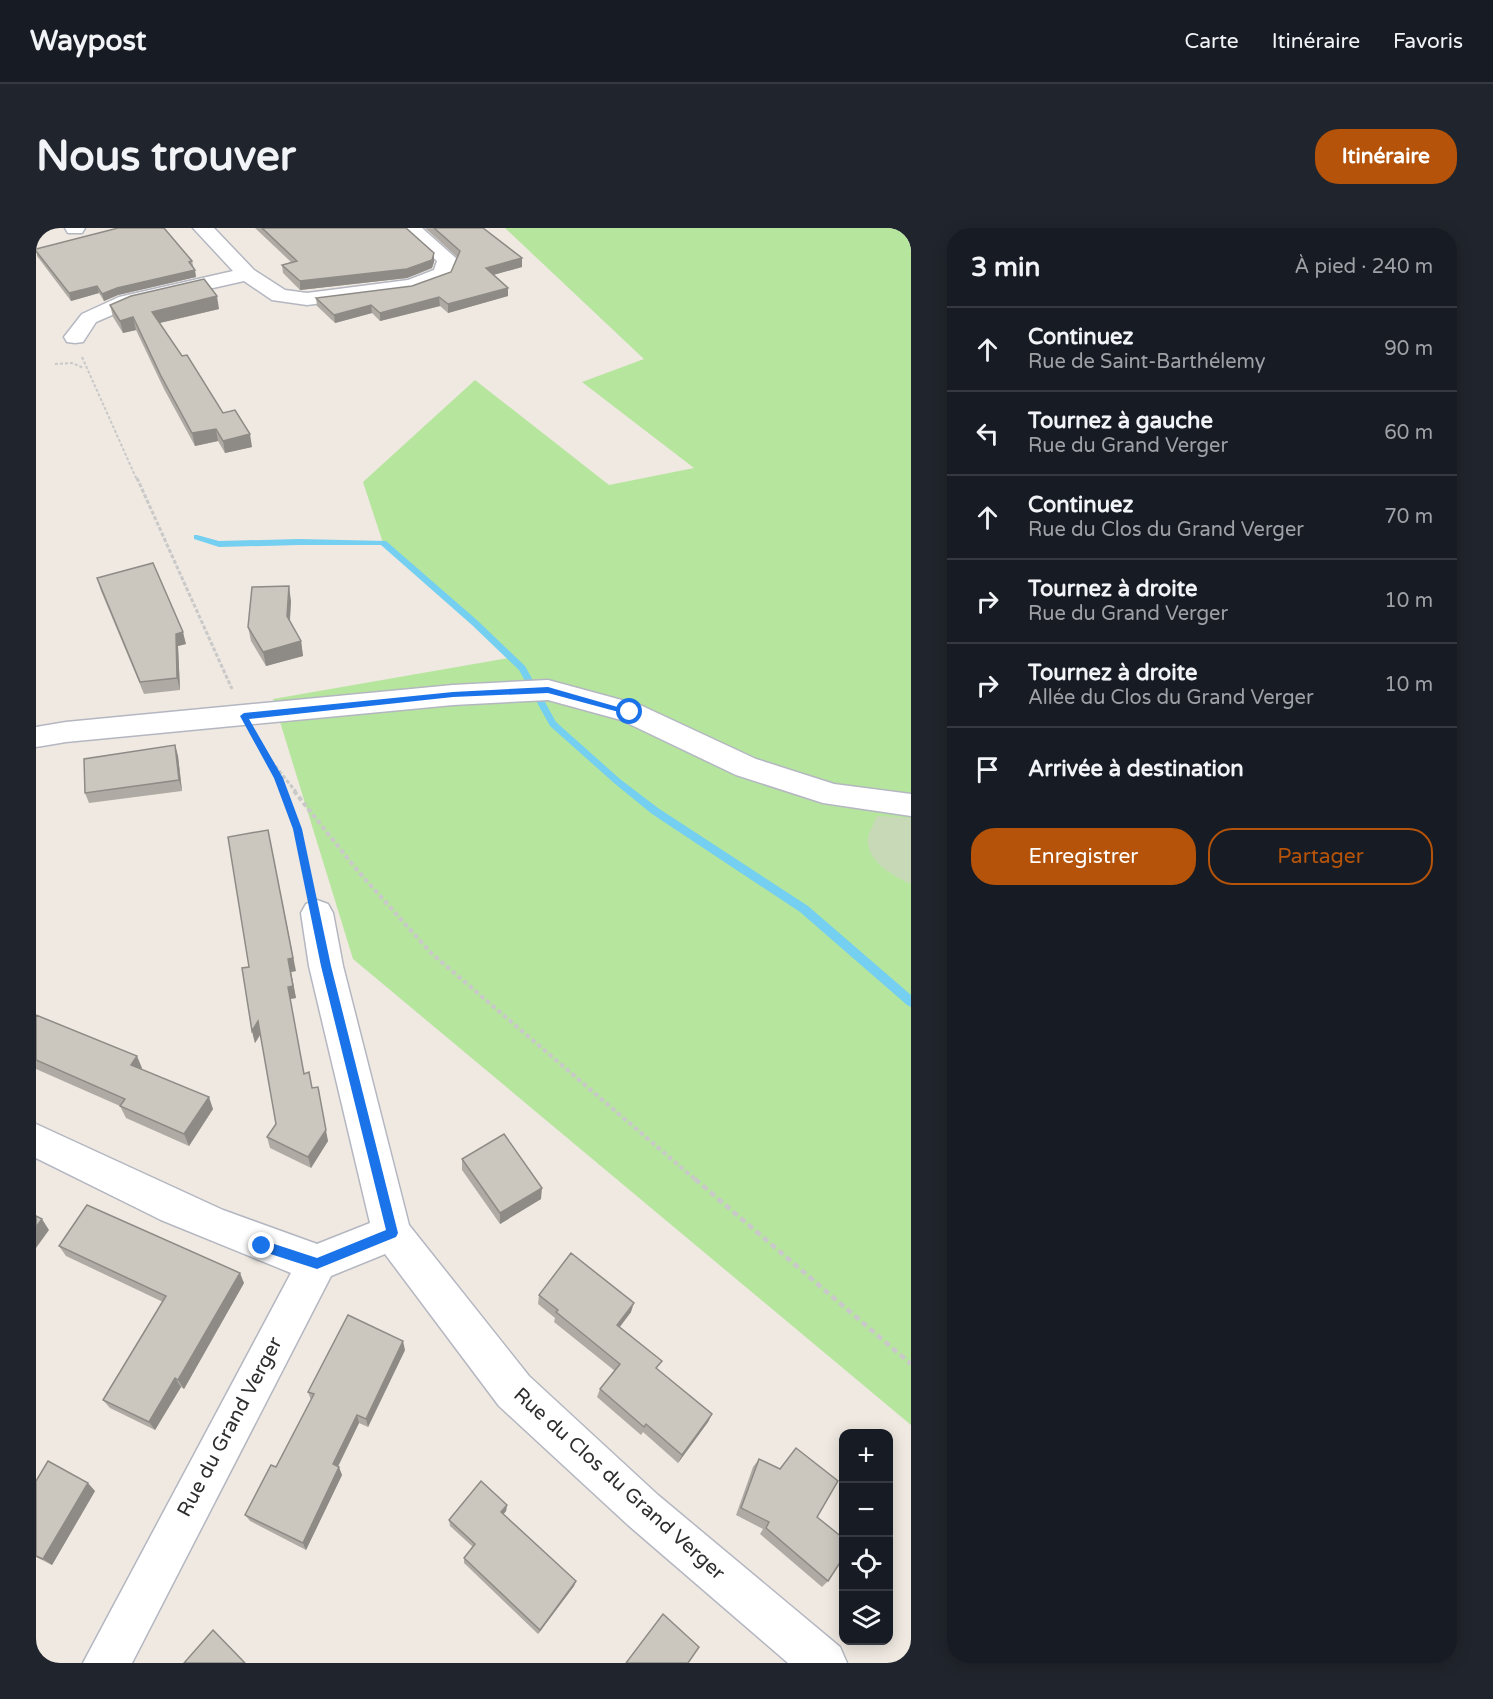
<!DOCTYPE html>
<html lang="fr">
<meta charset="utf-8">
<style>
:root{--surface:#171b24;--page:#20242c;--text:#f1f3f6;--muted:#9ea1a6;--line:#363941;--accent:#b45309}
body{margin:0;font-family:"Varela Round",sans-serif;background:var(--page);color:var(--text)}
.controls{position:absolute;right:18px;bottom:18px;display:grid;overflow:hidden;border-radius:12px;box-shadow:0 3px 15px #0003}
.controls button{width:54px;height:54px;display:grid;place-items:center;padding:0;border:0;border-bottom:2px solid var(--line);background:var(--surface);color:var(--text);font:30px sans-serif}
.stop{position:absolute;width:18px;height:18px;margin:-14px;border:4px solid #1a73e8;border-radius:50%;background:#fff}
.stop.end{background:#1a73e8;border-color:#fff;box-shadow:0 2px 6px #0008}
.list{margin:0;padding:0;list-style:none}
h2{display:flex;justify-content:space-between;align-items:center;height:78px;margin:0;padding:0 24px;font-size:26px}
h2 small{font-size:20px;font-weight:400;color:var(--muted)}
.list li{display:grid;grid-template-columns:39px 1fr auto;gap:18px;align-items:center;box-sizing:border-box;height:84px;padding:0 24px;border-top:2px solid var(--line)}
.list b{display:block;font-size:22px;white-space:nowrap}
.list p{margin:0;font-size:20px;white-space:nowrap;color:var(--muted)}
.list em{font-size:20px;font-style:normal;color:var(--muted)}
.actions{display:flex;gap:12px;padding:18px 24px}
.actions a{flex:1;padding:14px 0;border:2px solid var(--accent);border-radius:24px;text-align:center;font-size:21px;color:var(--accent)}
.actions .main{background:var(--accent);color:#fff}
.icon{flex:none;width:33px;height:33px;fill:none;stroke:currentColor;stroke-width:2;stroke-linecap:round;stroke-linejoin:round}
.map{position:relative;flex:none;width:875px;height:1435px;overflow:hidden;border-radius:24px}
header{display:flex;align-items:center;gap:36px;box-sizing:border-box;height:84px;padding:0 30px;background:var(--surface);border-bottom:2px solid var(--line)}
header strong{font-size:28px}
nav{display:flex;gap:33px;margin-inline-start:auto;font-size:21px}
.intro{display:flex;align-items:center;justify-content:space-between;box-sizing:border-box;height:144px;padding:0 36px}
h1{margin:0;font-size:42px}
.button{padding:15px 27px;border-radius:24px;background:var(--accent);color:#fff;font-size:21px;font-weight:700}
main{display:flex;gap:36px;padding:0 36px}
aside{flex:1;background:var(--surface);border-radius:24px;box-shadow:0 3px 15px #0003}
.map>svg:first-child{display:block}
</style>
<header>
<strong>Waypost</strong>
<nav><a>Carte</a><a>Itinéraire</a><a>Favoris</a></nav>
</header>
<div class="intro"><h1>Nous trouver</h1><a class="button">Itinéraire</a></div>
<main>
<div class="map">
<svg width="875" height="1435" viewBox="0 0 875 1435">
<rect width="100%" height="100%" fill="#efe9e1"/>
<polygon fill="#b6e59e" points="469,0 875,0 875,1197 317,731 237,471 478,429 347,315 327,254 439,152 573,257 658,240 546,154 608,131"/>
<path fill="#c8d9b8" d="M841 588 875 590V656C858 648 834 636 832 615 831 606 838 596 841 588Z"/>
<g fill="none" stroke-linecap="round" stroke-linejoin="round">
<polygon fill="#75cff0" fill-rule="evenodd" points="158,307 161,307 183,313 263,311 350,313 442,393 489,438 520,494 584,551 622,580 772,678 875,767 875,779 871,777 764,684 616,586 578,555 514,498 483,442 436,397 345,317 263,317 183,319 158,311"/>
<defs>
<g id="minor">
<polygon points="29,0 49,0 46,5 32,5"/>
<polygon points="157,0 178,0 218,42 249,62 271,65 372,52 398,42 401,33 364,0 386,0 422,32 414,50 376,64 271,77 236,72 208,53 97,78 60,94 47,114 39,115 31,114 28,109 46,86 83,69 197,43"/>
<polygon points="512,452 604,477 720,531 798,556 875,566 875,588 787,575 700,547 585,492 512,472 417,477 30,514 0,519 0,499 30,494 417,457"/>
<polygon points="281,672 292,676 297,685 307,738 373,997 493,1148 622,1267 804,1419 811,1435 752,1435 592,1297 463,1178 349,1026 295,1048 96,1435 47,1435 255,1045 125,992 0,930 0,896 187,982 281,1016 334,995 273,738 265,685 270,676"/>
</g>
</defs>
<use href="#minor" stroke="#b4b7c1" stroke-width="3"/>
<g stroke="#c9c9c9" stroke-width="2" stroke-dasharray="3 2" stroke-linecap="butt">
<polyline points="46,129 101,252"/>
<polyline points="19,136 36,135 48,140"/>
</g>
<g stroke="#c9c9c9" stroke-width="3" stroke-dasharray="4 2" stroke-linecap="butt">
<polyline points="101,250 196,461"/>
<polyline points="228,524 260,564"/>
<polyline points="234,535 248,564"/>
</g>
<g stroke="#c9c9c9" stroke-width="4" stroke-dasharray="4.5 3" stroke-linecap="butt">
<polyline points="247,563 259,595 274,658"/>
<polyline points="258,563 321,642 395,725 661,953"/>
</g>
<polyline stroke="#c9c9c9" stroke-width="4.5" stroke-dasharray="6 4" stroke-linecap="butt" points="659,951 875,1136"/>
<use href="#minor" fill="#fff" fill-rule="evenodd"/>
</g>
<g fill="#afaba4">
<polygon points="219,0 370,0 398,25 398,34 396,40 371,50 264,62 247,45 246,37 255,34"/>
<polygon points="389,0 447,0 486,30 486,39 457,47 472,68 412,85 404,78 344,93 336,85 299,95 281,78 280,70 376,58 415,44 421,29"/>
<polygon points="0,21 156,33 160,49 82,67 68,73 63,65 35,73 1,28"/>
<polygon points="74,77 183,81 124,95 146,128 187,185 216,219 189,225 182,213 159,218 128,161 100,102 87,105 77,89"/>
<polygon points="61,350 150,416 142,418 144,462 108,466 65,363"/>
<polygon points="255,373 254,393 265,413 267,428 230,438 215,413 212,399"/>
<polygon points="139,517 142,528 146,563 53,575 49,565"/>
<polygon points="206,740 260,743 255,744 260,770 254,771 268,846 276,860 292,913 275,940 234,920 231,909 240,896 225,806 219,815 216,803"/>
<polygon points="0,787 106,840 105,841 177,881 153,918 90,890 84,878 0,841"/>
<polygon points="426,931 505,971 464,996 426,942"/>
<polygon points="23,1018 208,1055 148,1161 145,1159 119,1202 74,1180 67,1172 127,1074 30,1028"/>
<polygon points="503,1067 595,1084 584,1099 622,1142 676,1186 672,1194 642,1235 607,1204 605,1207 561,1169 564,1161 579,1143 518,1094 519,1090 502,1076"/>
<polygon points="369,1122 332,1199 323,1195 302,1239 306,1247 270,1322 214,1293 209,1287 240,1239 275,1172 272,1164"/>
<polygon points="723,1231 781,1289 792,1353 786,1359 724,1306 727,1301 700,1287 717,1239"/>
<polygon points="0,1253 59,1263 16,1337 0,1329"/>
<polygon points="471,1277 470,1283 467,1287 540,1353 538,1358 502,1406 428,1335 428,1330 437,1319 414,1298 413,1292"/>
</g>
<g fill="#8e8b86">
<polygon points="398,25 398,34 396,40 371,50 264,62 264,53"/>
<polygon points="486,30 486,39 450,49 450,40"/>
<polygon points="159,42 160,49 82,67 68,73 66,66 81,60"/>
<polygon points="61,58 63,65 35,73 33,65"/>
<polygon points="472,60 472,68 412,85 412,76"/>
<polygon points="181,68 183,81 119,96 116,84"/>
<polygon points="403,69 404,78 344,93 344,85"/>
<polygon points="335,77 336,85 299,95 298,87"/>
<polygon points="97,89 100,102 87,105 84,93"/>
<polygon points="180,201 182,213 159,218 156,205"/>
<polygon points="214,206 216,219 189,225 187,213"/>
<polygon points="253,358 255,373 253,402 251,388"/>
<polygon points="147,404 150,416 142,418 144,462 141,450 140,406"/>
<polygon points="265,413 267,428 230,438 227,424"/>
<polygon points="139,517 142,528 146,563 143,552"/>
<polygon points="232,602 260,743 255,744 260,770 254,771 252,759 252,731"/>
<polygon points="222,793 225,805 219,815 216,803"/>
<polygon points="101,828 106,840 100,849 95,837"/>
<polygon points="173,869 177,881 153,918 148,906"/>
<polygon points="284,870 292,913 275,940 272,929"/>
<polygon points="506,960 505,971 464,996 464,985"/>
<polygon points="6,991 13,1002 0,1020 0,999"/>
<polygon points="204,1045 208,1055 148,1161 142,1152"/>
<polygon points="598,1075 595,1084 578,1106 581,1097"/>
<polygon points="367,1113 369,1122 332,1199 330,1191"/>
<polygon points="139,1150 145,1159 119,1202 113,1194"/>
<polygon points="676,1186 672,1194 642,1235 646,1227"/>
<polygon points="321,1187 323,1195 299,1244 297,1236"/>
<polygon points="303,1239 306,1247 270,1322 267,1315"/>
<polygon points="52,1255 59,1263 16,1337 7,1331"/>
<polygon points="471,1277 470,1283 464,1290 465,1284"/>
<polygon points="540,1353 538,1358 502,1406 504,1402"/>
</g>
<g fill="#cbc7bf" stroke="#8e8b86" stroke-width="1.5">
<polygon points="82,0 128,0 156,33 153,34 159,42 81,60 66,66 61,58 33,65 0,23 0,21"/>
<polygon points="226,0 370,0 398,25 396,32 371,41 264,53 246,37 261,33"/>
<polygon points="398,0 447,0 486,30 450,40 472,60 412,76 403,69 344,85 335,77 298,87 280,70 376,58 415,44 424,23"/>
<polygon points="168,51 181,68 116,84 146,128 151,127 187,185 199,182 214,206 187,213 180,201 156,205 125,148 97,89 84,93 74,77 95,68"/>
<polygon points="117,335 147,404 140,406 141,450 104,454 61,350"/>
<polygon points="253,358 251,388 265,413 227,424 212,399 216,359"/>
<polygon points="139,517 143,552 49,565 48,531"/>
<polygon points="232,602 257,730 252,731 257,758 252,759 268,846 273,844 276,860 282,859 290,902 272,929 231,909 240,896 222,793 216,803 206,740 213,739 192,609"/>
<polygon points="0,787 101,828 95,837 173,869 148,906 84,878 89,871 0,832"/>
<polygon points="468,906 506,960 464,985 426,931"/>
<polygon points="51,977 204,1045 142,1152 139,1150 113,1194 67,1172 130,1068 23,1018"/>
<polygon points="0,988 6,991 0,999"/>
<polygon points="535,1025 598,1075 581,1097 626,1133 620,1140 676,1186 646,1227 610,1196 608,1199 564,1161 584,1136 520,1084 522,1082 503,1067"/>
<polygon points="312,1087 367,1113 330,1191 321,1187 297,1236 303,1239 267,1315 209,1287 235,1237 240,1239 278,1166 272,1164"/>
<polygon points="760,1220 802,1253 781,1289 807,1310 807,1330 792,1353 730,1300 733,1294 705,1280 723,1231 744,1241"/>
<polygon points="12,1233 52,1255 7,1331 0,1328 0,1253"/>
<polygon points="445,1253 471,1277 465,1284 540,1353 504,1402 428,1330 439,1316 413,1292"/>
<polygon points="627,1386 663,1419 652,1435 590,1435"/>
<polygon points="177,1402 209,1435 148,1435"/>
</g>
<polygon fill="#1a73e8" points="512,459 599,484 594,487 512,465 417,469 213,491 247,550 266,601 295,738 362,1005 360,1009 281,1041 222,1022 220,1018 226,1012 281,1030 350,1002 285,738 257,601 238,550 204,488 208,485 417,464"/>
<g text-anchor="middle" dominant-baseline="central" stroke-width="6" stroke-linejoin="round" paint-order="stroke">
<g font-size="20" fill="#2e2e2e" stroke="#fff">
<text transform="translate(194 1199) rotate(-62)">Rue du Grand Verger</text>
<text transform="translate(583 1256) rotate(42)">Rue du Clos du Grand Verger</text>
</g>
</g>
</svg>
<div class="controls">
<button>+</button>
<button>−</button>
<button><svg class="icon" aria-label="locate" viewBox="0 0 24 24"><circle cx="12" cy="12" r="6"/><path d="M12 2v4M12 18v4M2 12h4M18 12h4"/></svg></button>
<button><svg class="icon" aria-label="layers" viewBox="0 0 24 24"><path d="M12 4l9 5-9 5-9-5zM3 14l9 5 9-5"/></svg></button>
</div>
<div class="stop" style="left:594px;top:484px"></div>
<div class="stop end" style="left:226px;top:1018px"></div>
</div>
<aside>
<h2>3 min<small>À pied · 240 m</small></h2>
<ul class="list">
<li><svg class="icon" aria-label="ahead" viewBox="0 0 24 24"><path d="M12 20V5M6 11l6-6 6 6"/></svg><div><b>Continuez</b><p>Rue de Saint-Barthélemy</p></div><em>90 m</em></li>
<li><svg class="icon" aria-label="left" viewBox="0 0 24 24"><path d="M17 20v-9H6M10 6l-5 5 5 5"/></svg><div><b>Tournez à gauche</b><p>Rue du Grand Verger</p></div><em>60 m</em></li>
<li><svg class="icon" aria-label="ahead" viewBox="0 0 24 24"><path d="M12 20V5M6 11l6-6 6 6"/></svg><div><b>Continuez</b><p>Rue du Clos du Grand Verger</p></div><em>70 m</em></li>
<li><svg class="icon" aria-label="right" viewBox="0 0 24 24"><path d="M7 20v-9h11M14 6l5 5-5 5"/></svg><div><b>Tournez à droite</b><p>Rue du Grand Verger</p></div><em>10 m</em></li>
<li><svg class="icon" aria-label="right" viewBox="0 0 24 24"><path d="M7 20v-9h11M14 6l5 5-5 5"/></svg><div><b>Tournez à droite</b><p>Allée du Clos du Grand Verger</p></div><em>10 m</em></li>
<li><svg class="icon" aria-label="arrive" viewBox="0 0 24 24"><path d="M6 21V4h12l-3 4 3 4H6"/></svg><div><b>Arrivée à destination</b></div></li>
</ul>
<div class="actions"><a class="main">Enregistrer</a><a>Partager</a></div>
</aside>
</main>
